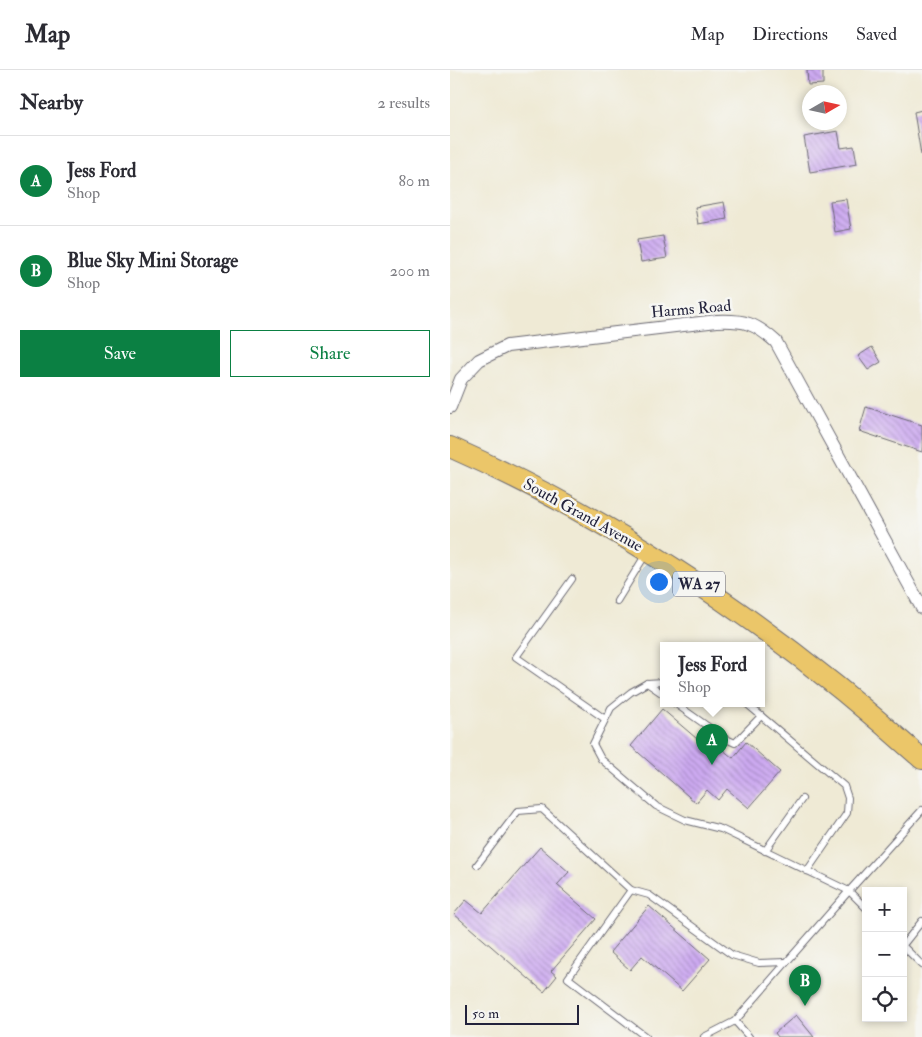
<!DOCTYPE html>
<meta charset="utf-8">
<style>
:root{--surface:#fff;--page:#f7f7f7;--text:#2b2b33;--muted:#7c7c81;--line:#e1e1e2;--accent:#0b8043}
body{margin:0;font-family:"IM FELL Double Pica",serif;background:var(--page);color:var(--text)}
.controls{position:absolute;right:15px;bottom:15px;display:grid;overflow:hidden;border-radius:0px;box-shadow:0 2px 8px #0003}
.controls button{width:45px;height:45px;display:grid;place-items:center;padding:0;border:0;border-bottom:1px solid var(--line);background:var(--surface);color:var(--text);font:25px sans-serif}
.compass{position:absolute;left:352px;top:15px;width:45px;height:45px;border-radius:50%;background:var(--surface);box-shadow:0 2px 8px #0003;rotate:81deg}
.scale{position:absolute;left:15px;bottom:12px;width:114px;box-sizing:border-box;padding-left:5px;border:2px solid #22223b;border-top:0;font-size:14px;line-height:18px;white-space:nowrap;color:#22223b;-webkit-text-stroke:4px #f6f6f2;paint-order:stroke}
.you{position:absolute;left:208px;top:511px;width:18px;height:18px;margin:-12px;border:4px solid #fff;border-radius:50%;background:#1a73e8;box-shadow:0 0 0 8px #1a73e833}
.badge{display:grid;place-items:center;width:32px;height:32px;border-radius:50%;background:var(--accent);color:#fff;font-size:16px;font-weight:700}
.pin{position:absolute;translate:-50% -41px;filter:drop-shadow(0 1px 2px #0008)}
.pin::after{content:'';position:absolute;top:26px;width:18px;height:15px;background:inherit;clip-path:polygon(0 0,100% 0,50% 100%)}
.popup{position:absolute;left:210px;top:572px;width:105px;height:65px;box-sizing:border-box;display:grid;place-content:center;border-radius:0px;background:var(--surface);filter:drop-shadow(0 1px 4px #0005);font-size:16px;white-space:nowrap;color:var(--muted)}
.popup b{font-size:19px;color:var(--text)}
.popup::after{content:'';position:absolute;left:50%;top:100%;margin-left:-10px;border:10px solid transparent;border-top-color:var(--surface)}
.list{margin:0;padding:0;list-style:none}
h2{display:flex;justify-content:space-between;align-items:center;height:65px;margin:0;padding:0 20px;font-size:21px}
h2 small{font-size:16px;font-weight:400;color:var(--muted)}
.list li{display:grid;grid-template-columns:32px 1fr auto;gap:15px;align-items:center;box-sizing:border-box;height:90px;padding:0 20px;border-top:1px solid var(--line)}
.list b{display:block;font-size:19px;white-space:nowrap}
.list p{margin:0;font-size:16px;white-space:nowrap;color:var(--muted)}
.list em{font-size:16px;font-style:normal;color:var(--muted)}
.actions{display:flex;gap:10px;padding:15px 20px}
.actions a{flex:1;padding:11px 0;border:1px solid var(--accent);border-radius:0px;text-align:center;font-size:18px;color:var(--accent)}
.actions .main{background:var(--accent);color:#fff}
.icon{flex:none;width:28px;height:28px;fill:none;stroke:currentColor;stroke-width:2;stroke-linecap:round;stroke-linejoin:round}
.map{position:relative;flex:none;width:472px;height:967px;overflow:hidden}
header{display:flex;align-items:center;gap:30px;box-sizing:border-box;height:70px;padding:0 25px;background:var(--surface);border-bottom:1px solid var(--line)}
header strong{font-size:24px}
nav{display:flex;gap:28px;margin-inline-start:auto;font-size:18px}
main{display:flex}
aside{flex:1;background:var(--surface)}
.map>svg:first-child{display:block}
</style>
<header>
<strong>Map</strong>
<nav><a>Map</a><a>Directions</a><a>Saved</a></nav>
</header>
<main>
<aside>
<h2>Nearby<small>2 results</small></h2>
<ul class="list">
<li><span class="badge">A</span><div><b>Jess Ford</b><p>Shop</p></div><em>80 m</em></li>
<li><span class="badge">B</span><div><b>Blue Sky Mini Storage</b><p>Shop</p></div><em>200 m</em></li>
</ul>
<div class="actions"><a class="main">Save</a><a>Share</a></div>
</aside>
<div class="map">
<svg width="472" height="967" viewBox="0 0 472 967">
<defs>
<pattern id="building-back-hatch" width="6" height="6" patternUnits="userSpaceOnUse" patternTransform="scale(1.25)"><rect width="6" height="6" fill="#cdaaf1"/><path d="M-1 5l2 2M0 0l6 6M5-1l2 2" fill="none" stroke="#a68ac4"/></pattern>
</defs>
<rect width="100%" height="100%" fill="#f6f6f2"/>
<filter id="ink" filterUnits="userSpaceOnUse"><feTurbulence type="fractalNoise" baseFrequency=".02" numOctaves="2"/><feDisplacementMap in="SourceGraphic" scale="10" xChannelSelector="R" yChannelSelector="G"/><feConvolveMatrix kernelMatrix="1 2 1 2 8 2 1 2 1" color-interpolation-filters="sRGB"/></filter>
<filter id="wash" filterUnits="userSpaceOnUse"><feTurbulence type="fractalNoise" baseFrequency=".0096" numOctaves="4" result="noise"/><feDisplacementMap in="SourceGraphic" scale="20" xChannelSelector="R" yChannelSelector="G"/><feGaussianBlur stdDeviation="1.12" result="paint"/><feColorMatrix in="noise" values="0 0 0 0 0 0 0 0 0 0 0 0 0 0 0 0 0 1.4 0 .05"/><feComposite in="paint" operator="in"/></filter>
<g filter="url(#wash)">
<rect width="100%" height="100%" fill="#efead5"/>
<g id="blocks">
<g fill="url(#building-back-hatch)">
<polygon points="357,0 373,0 373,14 358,15"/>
<polygon points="472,40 472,85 471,85 464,42"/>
<polygon points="388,61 391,78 404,76 407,94 360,102 354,67"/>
<polygon points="396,129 401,159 385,162 380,131"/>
<polygon points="274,132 277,149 248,154 245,137"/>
<polygon points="213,166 217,188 191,192 187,170"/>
<polygon points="422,277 431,292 418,300 408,286"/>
<polygon points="416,337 472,355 472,382 409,361"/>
<polygon points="212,639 267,686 272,679 283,688 296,672 330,702 299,738 277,719 268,730 257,720 246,733 181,676"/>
<polygon points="90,777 119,802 107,815 146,849 101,901 107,906 94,922 4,844 16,830 32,843"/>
<polygon points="199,836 260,889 232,921 192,886 180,900 160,882"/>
<polygon points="346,945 364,967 328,967 325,963"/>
</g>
</g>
</g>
<g filter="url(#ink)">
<use href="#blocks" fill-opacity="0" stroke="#6a6871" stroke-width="1"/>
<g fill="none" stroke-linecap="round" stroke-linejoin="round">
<defs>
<g id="service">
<polyline points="122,509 66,587 155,649"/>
<polyline points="167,531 196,484"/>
<polyline points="213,612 197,613 181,622 161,638 143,674 151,689 206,736 235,750 271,759 399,821 416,838"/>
<polyline points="197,613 213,624"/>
<polyline points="226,634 274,668 285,673 311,646"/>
<polyline points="297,634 394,716 398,728 397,743 357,801"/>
<polyline points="315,781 352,729"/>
<polyline points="27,795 68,741 92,739 181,820 118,908 196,967"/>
<polyline points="181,820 199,825 282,885 309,893 336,892"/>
<polyline points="453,875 472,851"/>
<polyline points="453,876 472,895"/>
<polyline points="285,951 299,967"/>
<polyline points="254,967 285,951 399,821 472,740"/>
</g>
<path id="minor" d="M0 337 11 309 29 290 57 276 267 251C295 250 305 253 326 272L472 538"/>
<path id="primary" d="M0 377C174 454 331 562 472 689"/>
</defs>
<use href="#service" stroke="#6a6871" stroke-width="8"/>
<use href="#minor" stroke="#6a6871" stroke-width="14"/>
<use href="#primary" stroke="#6a6871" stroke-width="22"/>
<use href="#service" stroke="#fff" stroke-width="6"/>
<use href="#minor" stroke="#fff" stroke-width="12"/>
<use href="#primary" stroke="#ebc669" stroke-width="20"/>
</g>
</g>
<g text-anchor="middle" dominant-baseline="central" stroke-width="5" stroke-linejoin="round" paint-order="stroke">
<rect fill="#f6f6f2" stroke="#626272" stroke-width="1" x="223" y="501.5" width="52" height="25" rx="4"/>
<g font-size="15" font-weight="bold" fill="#22223b">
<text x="249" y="514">WA 27</text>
</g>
<g font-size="16" fill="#22223b" stroke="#f6f6f2">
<text transform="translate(241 239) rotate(-5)">Harms Road</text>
<text transform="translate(133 445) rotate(29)">South Grand Avenue</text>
</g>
</g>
</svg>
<div class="controls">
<button>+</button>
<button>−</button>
<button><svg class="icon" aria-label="locate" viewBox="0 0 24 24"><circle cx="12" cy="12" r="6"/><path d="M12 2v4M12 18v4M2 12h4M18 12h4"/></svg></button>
</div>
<svg class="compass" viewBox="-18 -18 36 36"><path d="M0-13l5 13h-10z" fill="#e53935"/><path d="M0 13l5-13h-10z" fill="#7c7c81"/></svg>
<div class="scale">50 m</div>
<div class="you"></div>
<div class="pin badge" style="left:262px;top:695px">A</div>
<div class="popup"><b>Jess Ford</b>Shop</div>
<div class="pin badge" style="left:355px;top:936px">B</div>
</div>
</main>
